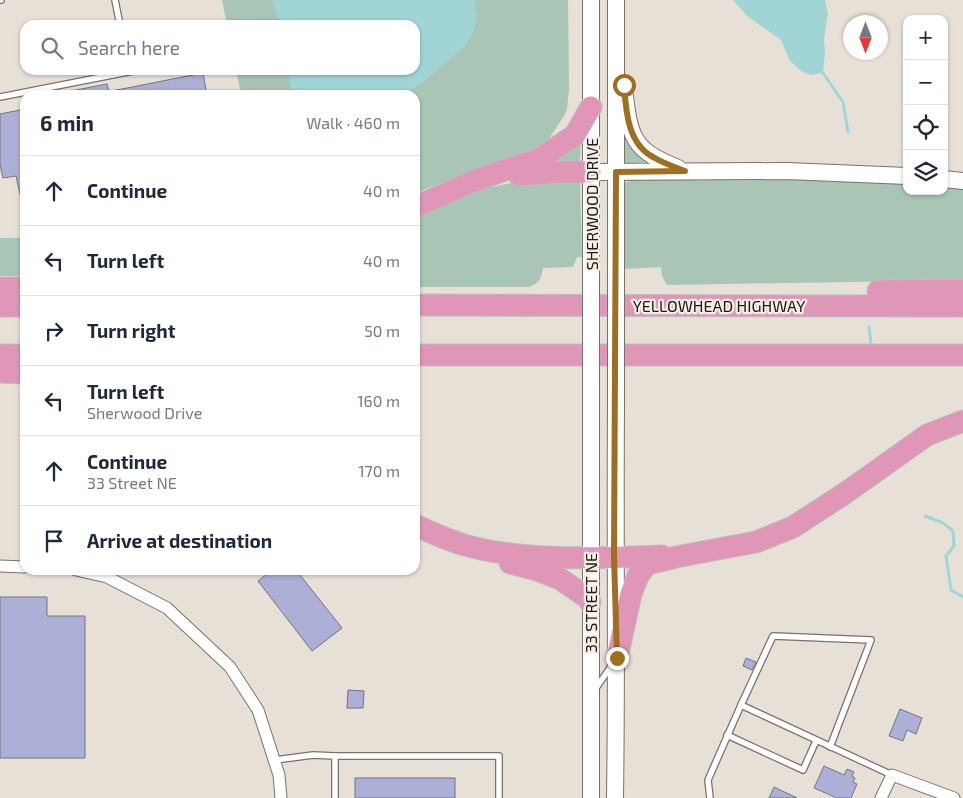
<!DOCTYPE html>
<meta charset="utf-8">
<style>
:root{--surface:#fff;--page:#f6f6f7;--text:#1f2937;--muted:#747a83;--line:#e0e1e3}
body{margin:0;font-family:"Exo 2",sans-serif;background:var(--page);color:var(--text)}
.controls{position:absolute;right:15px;top:15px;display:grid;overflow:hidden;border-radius:10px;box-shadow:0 1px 4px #0004}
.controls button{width:45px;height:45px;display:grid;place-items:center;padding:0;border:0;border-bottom:1px solid var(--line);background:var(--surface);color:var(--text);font:25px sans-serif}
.compass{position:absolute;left:843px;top:15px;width:45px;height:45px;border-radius:50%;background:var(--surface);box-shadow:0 1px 4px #0004;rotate:180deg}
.stop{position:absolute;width:15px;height:15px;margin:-11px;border:4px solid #9e6e21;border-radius:50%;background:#fff}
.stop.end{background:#9e6e21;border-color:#fff;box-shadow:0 1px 5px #0008}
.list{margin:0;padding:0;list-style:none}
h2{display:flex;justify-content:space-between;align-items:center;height:65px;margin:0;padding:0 20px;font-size:21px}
h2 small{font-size:16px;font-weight:400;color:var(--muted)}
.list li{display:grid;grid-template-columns:32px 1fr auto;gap:15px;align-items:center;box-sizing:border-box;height:70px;padding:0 20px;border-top:1px solid var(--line)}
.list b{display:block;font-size:19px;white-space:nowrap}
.list p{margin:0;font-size:16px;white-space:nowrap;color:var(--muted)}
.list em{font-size:16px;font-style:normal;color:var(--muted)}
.icon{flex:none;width:28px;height:28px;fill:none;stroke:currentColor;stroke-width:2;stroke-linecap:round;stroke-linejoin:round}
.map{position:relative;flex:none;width:963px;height:798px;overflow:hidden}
.search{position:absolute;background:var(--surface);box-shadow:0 1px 4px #0004;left:20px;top:20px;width:400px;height:55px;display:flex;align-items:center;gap:12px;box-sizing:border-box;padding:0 18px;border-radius:15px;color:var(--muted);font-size:19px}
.panel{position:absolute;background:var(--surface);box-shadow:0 1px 4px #0004;left:20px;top:90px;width:400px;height:485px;border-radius:15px}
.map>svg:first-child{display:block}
</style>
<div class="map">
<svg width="963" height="798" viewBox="0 0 963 798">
<rect width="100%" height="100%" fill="#e6e0d7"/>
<g fill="#a8c5b5">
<polygon points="222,0 568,0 569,89 567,109 564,116 550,137 554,143 545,148 488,166 415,193 415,95 241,95 236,70 415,70 415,25 227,25"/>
<polygon points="623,116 647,160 646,162 625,163 623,161"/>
<polygon points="581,142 580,159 579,162 537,165"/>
<path d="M537 178 575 180 580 184 582 257H577L573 267 543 268C541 279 539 283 529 287H415V217L476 190Z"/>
<polygon points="638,178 842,179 907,182 907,191 944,191 944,186 963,189 963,280 667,285 662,276 661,267 625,269 623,186 626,182"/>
<rect x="0" y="238" width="25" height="38"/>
</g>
<g fill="#a1d5d5">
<polygon points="272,0 476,0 475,9 477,15 475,27 467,44 424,81 404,95 292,95 288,70 415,70 415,25 280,25"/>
<polygon points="733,0 825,0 828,14 824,39 825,53 823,73 810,75 801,71 790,61 781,40 747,16"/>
</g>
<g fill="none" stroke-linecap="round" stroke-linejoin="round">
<g stroke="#a1d5d5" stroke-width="3">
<polyline points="823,73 843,102 848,132"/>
<polyline points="869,327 871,344"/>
<polyline points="925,516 943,523 953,531 954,546 946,556 951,590 963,597"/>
</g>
</g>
<g fill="#adb0d6" stroke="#73747d">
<polygon points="203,73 207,95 112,95 112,91"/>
<polygon points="107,84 110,95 71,95 71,91"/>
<polygon points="25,109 25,202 22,203 16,176 3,178 0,165 0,114"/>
<polygon points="272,570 296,570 342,628 312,651 258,581"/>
<polygon points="0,597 47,597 47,616 85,616 85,758 0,758"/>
<polygon points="746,658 756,662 752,670 743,666"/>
<polygon points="348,690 364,691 363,708 347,708"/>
<polygon points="900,709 922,718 916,734 907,730 903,741 889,736"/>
<polygon points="824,766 844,775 847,769 854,772 852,776 855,778 853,782 857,784 851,798 837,798 814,788"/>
<rect x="355" y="778" width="100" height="20"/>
<polygon points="774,787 797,798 769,798"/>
</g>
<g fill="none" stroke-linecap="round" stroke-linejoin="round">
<defs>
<g id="lane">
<polyline points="0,0 1,0"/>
<polyline points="115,0 120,25"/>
<polyline points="0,97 138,70"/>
<polyline points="596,688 612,665"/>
<polyline points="741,705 773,636 871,640 830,747"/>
<polyline points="727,735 803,770 816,741"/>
<polyline points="335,756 499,756 499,798"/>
<polyline points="275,760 313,755 335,756 335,798"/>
<polyline points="710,798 708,780 741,705 892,775"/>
</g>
<g id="street">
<polyline points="0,566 25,567"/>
<polyline points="76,570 107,577 167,608 230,667 258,710 279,775 281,798"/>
<polyline points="881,798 892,775 954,798"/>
</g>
<g id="secondary">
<polyline points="616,0 616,272"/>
<path d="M625 96C630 141 636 151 678 168"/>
<polyline points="590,172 787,171 907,176"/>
<polyline points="944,179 963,181"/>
<polyline points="591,273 591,0"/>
<polyline points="591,408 591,798"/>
<path d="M615 798C617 668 615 538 616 408"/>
</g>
<g id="highway">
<polyline points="519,175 560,172 590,172"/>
<polyline points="415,207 474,181 505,170 538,160 575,135 591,107"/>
<polyline points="0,288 25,288"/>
<polyline points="878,291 963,290"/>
<polyline points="415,305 963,306"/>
<polyline points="0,306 25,306"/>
<polyline points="0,355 25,355"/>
<polyline points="415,355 963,355"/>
<polyline points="0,372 25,373"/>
<path d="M415 525C432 533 450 541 468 546 529 562 600 558 662 556"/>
<polyline points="510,563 537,570 560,579 588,598 590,602"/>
<polyline points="617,658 631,594 638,576 647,564 681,556 756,542 793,527 844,494 927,435 963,421"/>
</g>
</defs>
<use href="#lane" stroke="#78726a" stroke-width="8"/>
<use href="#street" stroke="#78726a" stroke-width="13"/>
<use href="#secondary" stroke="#78726a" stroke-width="18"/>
<use href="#highway" stroke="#bfbfbe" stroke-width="23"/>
<use href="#lane" stroke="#fff" stroke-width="5.5"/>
<use href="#street" stroke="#fff" stroke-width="11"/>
<use href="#secondary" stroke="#fff" stroke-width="16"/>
<use href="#highway" stroke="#e096b6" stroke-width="21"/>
<defs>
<g id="secondary-bridge">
<polyline points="616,272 616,408"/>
<polyline points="591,408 591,273"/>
</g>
</defs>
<use href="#secondary-bridge" stroke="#78726a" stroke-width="18" stroke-linecap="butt"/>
<use href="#secondary-bridge" stroke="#fff" stroke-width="16"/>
</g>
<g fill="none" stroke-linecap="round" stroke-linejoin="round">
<path stroke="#9e6e21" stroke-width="6" d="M617 658 614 557 616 172 685 171C674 167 663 163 653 157 627 143 626 110 624 85"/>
</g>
<g text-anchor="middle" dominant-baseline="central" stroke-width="4.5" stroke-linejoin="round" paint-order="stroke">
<g font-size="16" fill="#1c1a17" stroke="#f4eee4">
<text transform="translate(591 204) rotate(-90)">SHERWOOD DRIVE</text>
<text x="719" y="305">YELLOWHEAD HIGHWAY</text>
<text transform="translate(590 603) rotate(-90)">33 STREET NE</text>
</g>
</g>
</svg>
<div class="controls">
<button>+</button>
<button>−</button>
<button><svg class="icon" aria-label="locate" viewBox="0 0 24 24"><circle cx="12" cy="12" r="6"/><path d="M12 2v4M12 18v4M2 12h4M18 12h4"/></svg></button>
<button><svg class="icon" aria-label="layers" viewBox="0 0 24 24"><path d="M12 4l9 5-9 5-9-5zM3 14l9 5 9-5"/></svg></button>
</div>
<svg class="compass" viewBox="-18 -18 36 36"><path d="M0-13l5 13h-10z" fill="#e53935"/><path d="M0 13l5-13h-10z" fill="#747a83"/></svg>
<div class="stop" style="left:624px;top:85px"></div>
<div class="stop end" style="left:617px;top:658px"></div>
<div class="search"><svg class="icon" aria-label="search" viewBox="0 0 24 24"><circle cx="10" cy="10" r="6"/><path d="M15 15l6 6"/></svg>Search here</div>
<section class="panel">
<h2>6 min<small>Walk · 460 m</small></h2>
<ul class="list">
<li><svg class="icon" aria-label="ahead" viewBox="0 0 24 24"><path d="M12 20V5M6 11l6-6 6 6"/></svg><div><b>Continue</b></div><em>40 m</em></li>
<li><svg class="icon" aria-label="left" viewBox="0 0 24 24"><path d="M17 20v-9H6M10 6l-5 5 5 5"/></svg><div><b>Turn left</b></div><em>40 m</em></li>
<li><svg class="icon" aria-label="right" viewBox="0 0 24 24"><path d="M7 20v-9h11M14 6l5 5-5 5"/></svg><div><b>Turn right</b></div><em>50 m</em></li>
<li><svg class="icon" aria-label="left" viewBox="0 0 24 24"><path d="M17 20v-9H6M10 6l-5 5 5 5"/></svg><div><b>Turn left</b><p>Sherwood Drive</p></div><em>160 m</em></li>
<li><svg class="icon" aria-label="ahead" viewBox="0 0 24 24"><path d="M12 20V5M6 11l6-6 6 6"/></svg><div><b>Continue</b><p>33 Street NE</p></div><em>170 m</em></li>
<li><svg class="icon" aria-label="arrive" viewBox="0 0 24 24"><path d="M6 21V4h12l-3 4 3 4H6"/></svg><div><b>Arrive at destination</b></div></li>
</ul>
</section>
</div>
